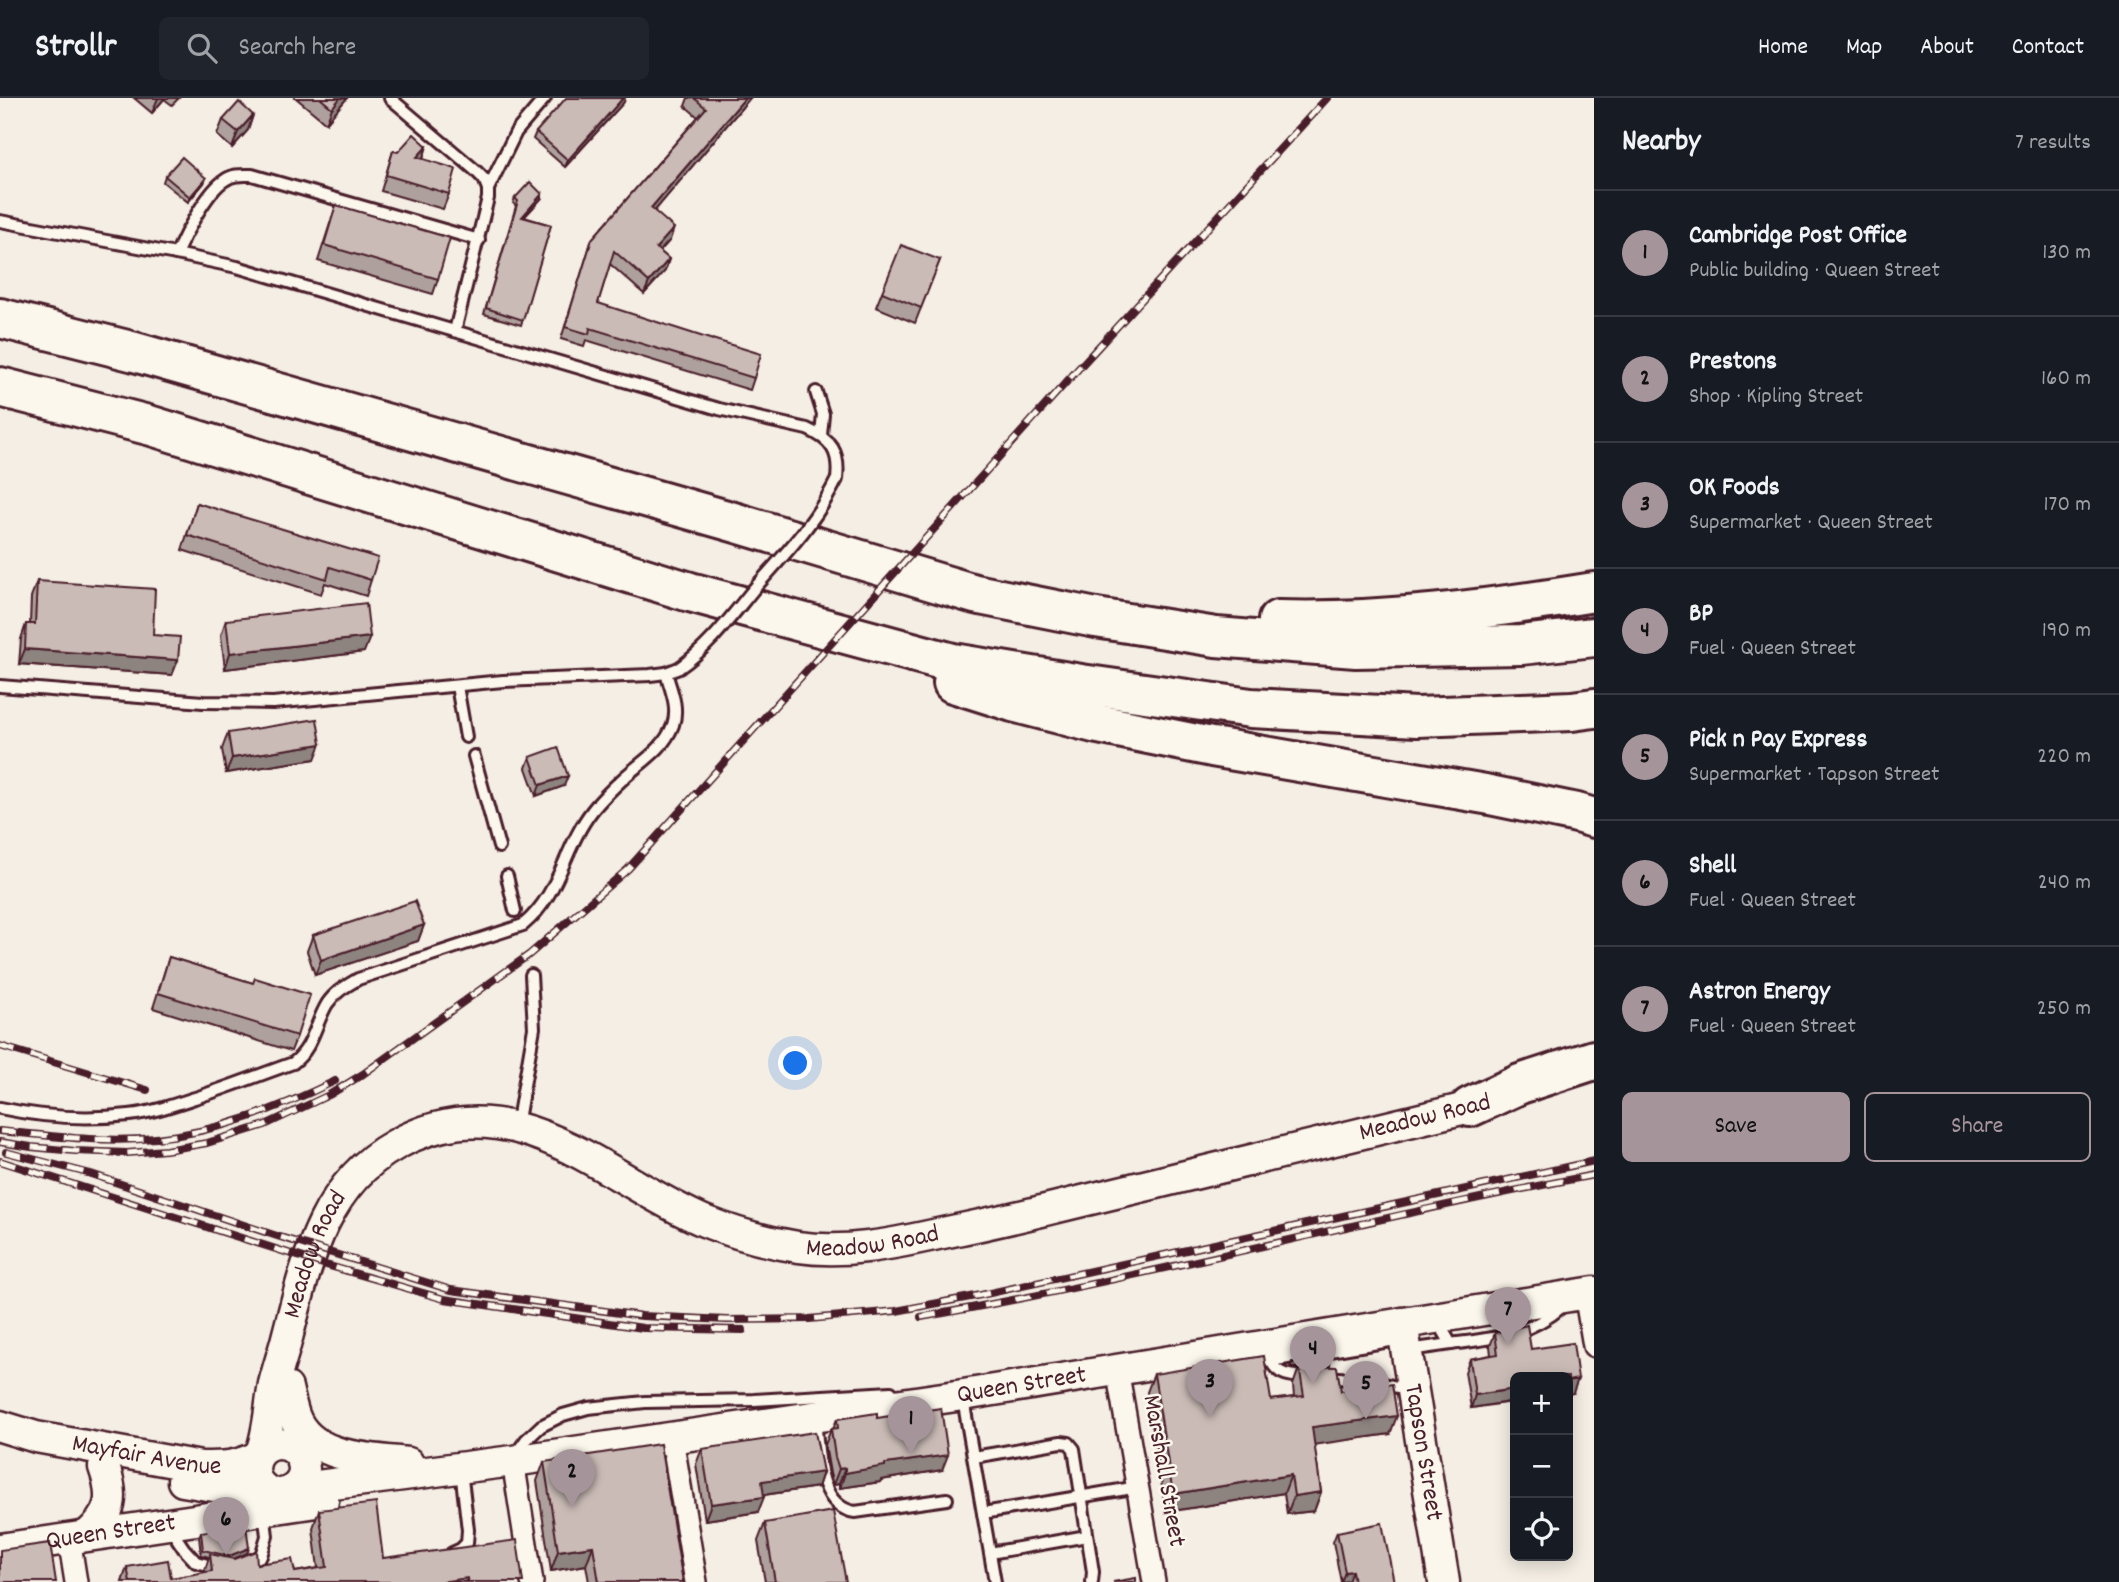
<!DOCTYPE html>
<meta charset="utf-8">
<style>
:root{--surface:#171b24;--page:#20242c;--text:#f1f3f6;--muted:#9ea1a6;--line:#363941;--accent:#a6949b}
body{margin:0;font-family:Dekko,sans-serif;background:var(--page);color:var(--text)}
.controls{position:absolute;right:21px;bottom:21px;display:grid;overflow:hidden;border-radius:10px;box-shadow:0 4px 18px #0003}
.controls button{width:63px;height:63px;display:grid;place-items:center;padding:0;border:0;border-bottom:2px solid var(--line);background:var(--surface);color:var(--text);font:35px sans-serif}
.you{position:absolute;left:796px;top:966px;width:24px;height:24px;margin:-18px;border:5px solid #fff;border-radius:50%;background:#1a73e8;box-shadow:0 0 0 10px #1a73e833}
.badge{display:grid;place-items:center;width:46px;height:46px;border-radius:50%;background:var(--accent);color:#111;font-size:23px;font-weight:700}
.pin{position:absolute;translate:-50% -58px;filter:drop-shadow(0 2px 4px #0008)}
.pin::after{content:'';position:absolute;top:37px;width:24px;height:21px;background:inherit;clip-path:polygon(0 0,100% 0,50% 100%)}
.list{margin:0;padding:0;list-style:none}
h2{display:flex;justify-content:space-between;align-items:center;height:91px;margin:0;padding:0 28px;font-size:30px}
h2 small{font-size:23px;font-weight:400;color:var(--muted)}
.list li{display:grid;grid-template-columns:46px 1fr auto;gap:21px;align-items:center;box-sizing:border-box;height:126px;padding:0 28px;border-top:2px solid var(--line)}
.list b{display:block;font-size:26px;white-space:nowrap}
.list p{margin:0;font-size:23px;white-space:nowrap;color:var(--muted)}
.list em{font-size:23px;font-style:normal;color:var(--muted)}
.actions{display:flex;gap:14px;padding:21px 28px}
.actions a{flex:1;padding:16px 0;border:2px solid var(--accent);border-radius:10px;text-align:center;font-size:24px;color:var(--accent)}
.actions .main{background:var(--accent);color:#111}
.icon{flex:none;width:38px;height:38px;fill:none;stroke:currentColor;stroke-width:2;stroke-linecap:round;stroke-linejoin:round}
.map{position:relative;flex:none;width:1594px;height:1484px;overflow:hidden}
header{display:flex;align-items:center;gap:42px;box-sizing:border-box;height:98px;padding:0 35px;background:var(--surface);border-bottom:2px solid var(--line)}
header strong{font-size:33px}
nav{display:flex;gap:38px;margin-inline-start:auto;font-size:24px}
.search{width:490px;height:63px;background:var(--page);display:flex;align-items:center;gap:18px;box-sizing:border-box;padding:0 24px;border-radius:10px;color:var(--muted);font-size:26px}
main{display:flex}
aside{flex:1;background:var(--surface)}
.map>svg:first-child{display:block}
</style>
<header>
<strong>Strollr</strong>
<div class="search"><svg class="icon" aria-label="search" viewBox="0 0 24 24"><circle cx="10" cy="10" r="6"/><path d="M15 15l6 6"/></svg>Search here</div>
<nav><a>Home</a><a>Map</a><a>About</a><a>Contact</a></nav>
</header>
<main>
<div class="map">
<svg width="1594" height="1484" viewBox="0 0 1594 1484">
<rect width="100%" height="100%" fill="#f4eee4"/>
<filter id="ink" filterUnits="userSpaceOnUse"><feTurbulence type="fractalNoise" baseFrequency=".0143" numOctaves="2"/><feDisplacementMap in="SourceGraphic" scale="14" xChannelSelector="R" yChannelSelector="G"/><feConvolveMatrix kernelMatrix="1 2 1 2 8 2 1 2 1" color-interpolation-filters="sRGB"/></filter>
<g filter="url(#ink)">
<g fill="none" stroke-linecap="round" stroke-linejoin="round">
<defs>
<g id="lane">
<polyline points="390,0 475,72 484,81 488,91 488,100 455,233"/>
<polyline points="488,91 516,34 545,0"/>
<path d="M0 123 176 156 237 169 719 311 807 331C832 342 840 354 837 381"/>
<path d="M176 156C185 136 207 93 225 82 233 76 242 77 252 77L479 142"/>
<polyline points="816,294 823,316 821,337"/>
<polyline points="0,588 203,604 273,605 503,583 650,577 666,575 679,570"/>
<polyline points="457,588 466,639"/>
<polyline points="474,658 499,749"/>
<polyline points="507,778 515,813"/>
<path d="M0 1010C42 1019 86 1022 129 1017 156 1014 182 1004 207 996 236 986 265 975 293 965 313 950 315 926 327 906 335 894 346 888 358 881L523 827C560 797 564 749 592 713 602 700 614 689 626 678 644 662 664 651 673 627 679 609 671 592 666 575"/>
<polyline points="517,1028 534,930 531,877"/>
<path d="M1437 1222 1451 1246C1495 1240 1528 1238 1563 1208"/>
<path d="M1266 1250C1273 1276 1283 1278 1308 1279"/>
<polyline points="1409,1252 1451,1246"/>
<polyline points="1270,1263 1402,1241"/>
<polyline points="1328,1279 1371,1283 1397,1289 1412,1289"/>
<polyline points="963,1301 995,1484"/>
<path d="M815 1322C819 1351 816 1408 855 1414L947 1401"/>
<polyline points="515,1357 526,1342 541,1328 563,1317 588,1310 645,1304 754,1302 891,1294"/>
<polyline points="974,1359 1061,1344 1069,1345 1074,1351 1093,1474 1092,1484"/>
<polyline points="983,1415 1138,1389"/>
<polyline points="170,1430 184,1451 196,1464 220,1470"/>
<polyline points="452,1455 461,1451 467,1445 468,1432 461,1372"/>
<polyline points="990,1455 1087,1438"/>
<polyline points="245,1465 261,1458 267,1438 264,1413"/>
</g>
<g id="street">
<polyline points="1585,1195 1594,1248"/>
<polyline points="1117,1271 1154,1484"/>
<polyline points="672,1340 696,1484"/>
<polyline points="513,1363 532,1484"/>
<polyline points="69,1440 76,1484"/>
</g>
<g id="secondary">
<path id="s1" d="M1402 1225 1444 1484"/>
<path d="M287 1290C289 1299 291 1308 294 1317 310 1362 369 1360 408 1365"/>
<path id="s2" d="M0 1328 36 1339 201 1369C223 1369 236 1369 257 1359"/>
<circle cx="279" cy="1371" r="25"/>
<path id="s3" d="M262 1352C269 1331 270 1308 274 1286 278 1269 284 1253 288 1236 307 1163 324 1086 395 1047 514 980 601 1079 704 1123 734 1135 765 1144 798 1149 844 1156 893 1146 938 1136 982 1127 1026 1117 1070 1106 1210 1073 1350 1038 1491 1004"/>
<polyline points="183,1383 226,1390 263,1390"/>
<path id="s4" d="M294 1391 513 1363 963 1297 1594 1194"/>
<path d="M88 1437C112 1415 115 1400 104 1369"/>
<path id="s5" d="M0 1451 323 1403"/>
</g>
<g id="highway">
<polyline points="0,220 135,254 730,423 975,496 1096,520 1216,539 1356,550 1521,547 1594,539"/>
<polyline points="0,289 152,328 690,494 953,565 1081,586 1251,610 1417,619 1572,613 1594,610"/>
<path d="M1278 522C1384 525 1490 511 1594 494"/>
<polyline points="953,585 1013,604 1098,626 1212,649 1485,696 1577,715 1594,720"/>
<polyline points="1470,1009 1520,986 1594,962"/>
</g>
</defs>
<use href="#lane" stroke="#4a1f2b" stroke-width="16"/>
<use href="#street" stroke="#4a1f2b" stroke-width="26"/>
<use href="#secondary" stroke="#4a1f2b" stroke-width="35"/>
<use href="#highway" stroke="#4a1f2b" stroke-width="44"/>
<use href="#lane" stroke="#fbf7ec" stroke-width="10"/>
<use href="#street" stroke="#fbf7ec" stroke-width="21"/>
<use href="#secondary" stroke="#fbf7ec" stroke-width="30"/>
<use href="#highway" stroke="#fbf7ec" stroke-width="38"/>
<defs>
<g id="rail">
<polyline points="0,948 147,992"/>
<path d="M0 1033C52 1038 104 1045 156 1040 219 1034 279 1010 335 983"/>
<polyline points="0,1044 31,1049 75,1053 127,1055 166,1052 207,1045 265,1027 329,997 363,976 530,856 628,771 1079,270 1327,0"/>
<polyline points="6,1054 91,1076 277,1138 451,1192 642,1218 727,1222 809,1221 896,1213 981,1197 1594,1063"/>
<polyline points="0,1063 326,1167 444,1201 643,1230 743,1232"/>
<path d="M921 1219C1147 1180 1369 1119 1594 1077"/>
</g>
</defs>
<use href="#rail" stroke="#4a1f2b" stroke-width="8"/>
<use href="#rail" stroke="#fbf7ec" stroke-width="5" stroke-dasharray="16" stroke-linecap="butt"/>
<defs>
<path id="lane-bridge" d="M679 570C709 549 730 520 753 492 784 457 816 424 837 381"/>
</defs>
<use href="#lane-bridge" stroke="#4a1f2b" stroke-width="16" stroke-linecap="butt"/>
<use href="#lane-bridge" stroke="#fbf7ec" stroke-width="10"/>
</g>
<g fill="#aea19d" stroke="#4a1f2b" stroke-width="2">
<polygon points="134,0 179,0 172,7 164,1 152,15"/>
<polygon points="296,0 347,0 326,25"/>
<polygon points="688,0 750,0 654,113 670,142 660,153 669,161 665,173 644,196 610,166 598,205 754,280 750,292 586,242 584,248 561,241 592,141 698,19 685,8"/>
<polygon points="624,4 565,69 533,41 536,34"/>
<polygon points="253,17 248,32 232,50 217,37 223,22"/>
<polygon points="427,48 423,61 449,96 443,111 381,93 393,53 398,54"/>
<polygon points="165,78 206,80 204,85 188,104 163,84"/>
<polygon points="515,100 541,101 524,119 551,127 521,227 484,216 516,108 513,105"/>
<polygon points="336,107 438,181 433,196 318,163"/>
<polygon points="940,162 915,225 876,209 882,194"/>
<polygon points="197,405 371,482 366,498 325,485 321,496 182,452"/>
<polygon points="37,483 153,537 178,562 172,577 19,566 21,541 26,526 30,526 31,499"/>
<polygon points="226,522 364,554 225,571 221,537"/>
<polygon points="228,635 315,661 226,675 222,651"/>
<polygon points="530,659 564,688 536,698 526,670"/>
<polygon points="424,827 418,843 315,877 307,853 313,837"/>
<polygon points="169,859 253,885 297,938 291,953 153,910"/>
<polygon points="1495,1235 1531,1251 1573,1295 1471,1310 1465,1274 1470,1261 1491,1257 1490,1248"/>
<polygon points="1292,1264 1330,1266 1329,1269 1341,1293 1390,1336 1314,1346 1321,1394 1314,1413 1287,1416 1284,1395 1166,1414 1147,1294 1154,1276 1271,1302 1294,1299 1293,1287 1299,1270 1290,1270"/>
<polygon points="877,1320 942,1372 881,1382 880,1384 840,1390 839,1386 833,1387 830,1375 825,1347 831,1331 833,1331 837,1321"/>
<polygon points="702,1351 823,1374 818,1389 764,1397 758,1414 705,1422 696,1366"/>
<polygon points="544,1364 683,1484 589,1484 586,1467 551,1473 537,1383"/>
<polygon points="319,1412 383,1460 523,1484 122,1484 127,1469 171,1480 204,1475 209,1459 201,1457 199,1439 201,1434 249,1450 247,1455 233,1461 295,1474 318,1470 313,1430"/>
<polygon points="765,1425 846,1484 765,1484 758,1443"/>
<polygon points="1337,1434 1394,1484 1341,1484 1333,1444"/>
</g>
<g fill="#8d837f" stroke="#4a1f2b" stroke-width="2">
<polygon points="158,0 165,0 152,15"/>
<polygon points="340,0 347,0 326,25 332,10"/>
<polygon points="623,0 625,0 624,4 565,69 568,62"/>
<polygon points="745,0 750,0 647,122 651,110"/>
<polygon points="253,17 248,32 232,50 238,34"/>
<polygon points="427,48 422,63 417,59"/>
<polygon points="206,80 204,85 188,104 190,99"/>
<polygon points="542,96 541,101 520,124 522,119"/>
<polygon points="674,130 670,142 652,162 656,150"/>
<polygon points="669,161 665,173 644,196 649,184"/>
<polygon points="370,539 364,554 225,571 230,555"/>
<polygon points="25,551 178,562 172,577 19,566"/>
<polygon points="321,646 315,661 226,675 232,660"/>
<polygon points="568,678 564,688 536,698 540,687"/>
<polygon points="424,827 418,843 315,877 321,862"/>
<polygon points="1292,1265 1330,1266 1328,1272 1299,1268 1298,1270 1290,1270"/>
<polygon points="1578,1281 1573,1295 1568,1296 1568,1283"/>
<polygon points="1515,1291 1515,1303 1471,1310 1475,1297"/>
<polygon points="1397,1318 1390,1336 1305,1348 1312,1329"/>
<polygon points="948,1357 942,1372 881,1382 880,1384 840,1390 845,1375 885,1366"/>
<polygon points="845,1370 839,1386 833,1387 839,1371"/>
<polygon points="823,1374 818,1389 756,1398 762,1383"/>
<polygon points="1291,1377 1284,1395 1166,1414 1173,1396"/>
<polygon points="1321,1394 1314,1413 1287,1416 1294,1398"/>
<polygon points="764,1399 758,1414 705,1422 711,1406"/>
<polygon points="593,1448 586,1467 551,1473 558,1453"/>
<polygon points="249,1450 247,1455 227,1464 229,1458"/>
<polygon points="1352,1473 1348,1483 1341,1484 1345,1474"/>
<polygon points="467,1480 466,1484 440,1484"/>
</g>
<g fill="#cabbb6" stroke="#4a1f2b" stroke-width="2">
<polygon points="320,0 340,0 332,10"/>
<polygon points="566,0 623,0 568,62 536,34"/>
<polygon points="694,0 745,0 651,110 674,130 656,150 669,161 649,184 614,153 598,205 713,242 712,241 761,256 754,280 590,230 589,236 565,229 592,141 706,10"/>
<polygon points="239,4 253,17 238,34 223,22"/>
<polygon points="414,36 427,48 417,59 456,71 449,96 386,77 393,53 398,54"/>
<polygon points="182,59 206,80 190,99 165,78"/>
<polygon points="530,84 542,96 522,119 551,127 523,222 486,210 518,103 515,100"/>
<polygon points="336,107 450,140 438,181 324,147"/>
<polygon points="901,147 940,162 921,210 882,194"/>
<polygon points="197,405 378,460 371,482 330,469 327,481 187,437"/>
<polygon points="37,483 155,491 153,537 180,539 178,562 25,551 26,526 35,526"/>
<polygon points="366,505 370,539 230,555 226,522"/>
<polygon points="317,621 321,646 232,660 228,635"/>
<polygon points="558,649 568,678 540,687 530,659"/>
<polygon points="415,803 424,827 321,862 313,837"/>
<polygon points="169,859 253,885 255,880 310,897 297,938 158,895"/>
<polygon points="1527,1227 1531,1251 1573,1245 1578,1281 1568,1283 1568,1279 1515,1279 1515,1291 1475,1297 1470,1261 1498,1256 1495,1235"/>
<polygon points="1264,1258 1271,1302 1304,1298 1299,1268 1337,1269 1341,1293 1392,1286 1397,1318 1312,1329 1321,1394 1294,1398 1291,1377 1173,1396 1154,1276"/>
<polygon points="1329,1259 1330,1266 1292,1265 1292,1264"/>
<polygon points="941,1310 948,1357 885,1366 885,1368 845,1375 845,1370 839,1371 835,1359 831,1331 838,1330 837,1321 877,1315 877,1320"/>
<polygon points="815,1334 823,1374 762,1383 764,1399 711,1406 702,1351"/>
<polygon points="660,1346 683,1484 599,1484 593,1448 558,1453 544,1364"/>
<polygon points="376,1405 383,1460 517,1442 523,1484 468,1484 467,1480 440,1484 130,1484 127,1469 168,1462 171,1480 212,1473 210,1456 234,1461 256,1453 257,1466 292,1461 295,1474 327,1469 319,1412"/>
<polygon points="833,1413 846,1484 775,1484 765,1425"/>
<polygon points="1382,1425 1394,1484 1354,1484 1352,1473 1345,1474 1337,1434"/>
<polygon points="246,1427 249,1450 229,1458 203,1452 201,1434"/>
<polygon points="50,1445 56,1484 0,1484 0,1452"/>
<polygon points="1136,1480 1136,1484 1113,1484"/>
</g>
</g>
<g text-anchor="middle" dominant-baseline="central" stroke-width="5" stroke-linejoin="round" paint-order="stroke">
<g font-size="26" fill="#4a1f2b" stroke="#fbf7ec">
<text stroke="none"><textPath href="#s3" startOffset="1419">Meadow Road</textPath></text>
<text stroke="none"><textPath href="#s3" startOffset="852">Meadow Road</textPath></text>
<text stroke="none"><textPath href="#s3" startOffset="203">Meadow Road</textPath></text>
<text stroke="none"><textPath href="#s4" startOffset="735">Queen Street</textPath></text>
<text stroke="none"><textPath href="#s1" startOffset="131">Tapson Street</textPath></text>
<text stroke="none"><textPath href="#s2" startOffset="150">Mayfair Avenue</textPath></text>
<text transform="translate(1163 1373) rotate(80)">Marshall Street</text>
<text stroke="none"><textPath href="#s5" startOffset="112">Queen Street</textPath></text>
</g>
</g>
</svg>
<div class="controls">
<button>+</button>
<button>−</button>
<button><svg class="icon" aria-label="locate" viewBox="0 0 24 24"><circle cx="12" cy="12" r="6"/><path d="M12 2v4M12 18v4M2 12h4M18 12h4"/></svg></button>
</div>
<div class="you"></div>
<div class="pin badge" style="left:911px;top:1356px">1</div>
<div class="pin badge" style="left:572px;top:1409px">2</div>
<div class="pin badge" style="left:1210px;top:1319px">3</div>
<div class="pin badge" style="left:1313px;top:1286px">4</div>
<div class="pin badge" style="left:1366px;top:1321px">5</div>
<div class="pin badge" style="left:226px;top:1457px">6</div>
<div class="pin badge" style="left:1508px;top:1247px">7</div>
</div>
<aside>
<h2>Nearby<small>7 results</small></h2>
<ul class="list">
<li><span class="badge">1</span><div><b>Cambridge Post Office</b><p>Public building · Queen Street</p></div><em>130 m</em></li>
<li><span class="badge">2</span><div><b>Prestons</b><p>Shop · Kipling Street</p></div><em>160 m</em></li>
<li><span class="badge">3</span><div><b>OK Foods</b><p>Supermarket · Queen Street</p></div><em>170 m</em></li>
<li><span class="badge">4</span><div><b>BP</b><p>Fuel · Queen Street</p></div><em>190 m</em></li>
<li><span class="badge">5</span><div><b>Pick n Pay Express</b><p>Supermarket · Tapson Street</p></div><em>220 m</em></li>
<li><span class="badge">6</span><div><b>Shell</b><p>Fuel · Queen Street</p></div><em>240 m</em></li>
<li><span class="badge">7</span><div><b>Astron Energy</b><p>Fuel · Queen Street</p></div><em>250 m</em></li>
</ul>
<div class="actions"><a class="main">Save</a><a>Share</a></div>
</aside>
</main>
